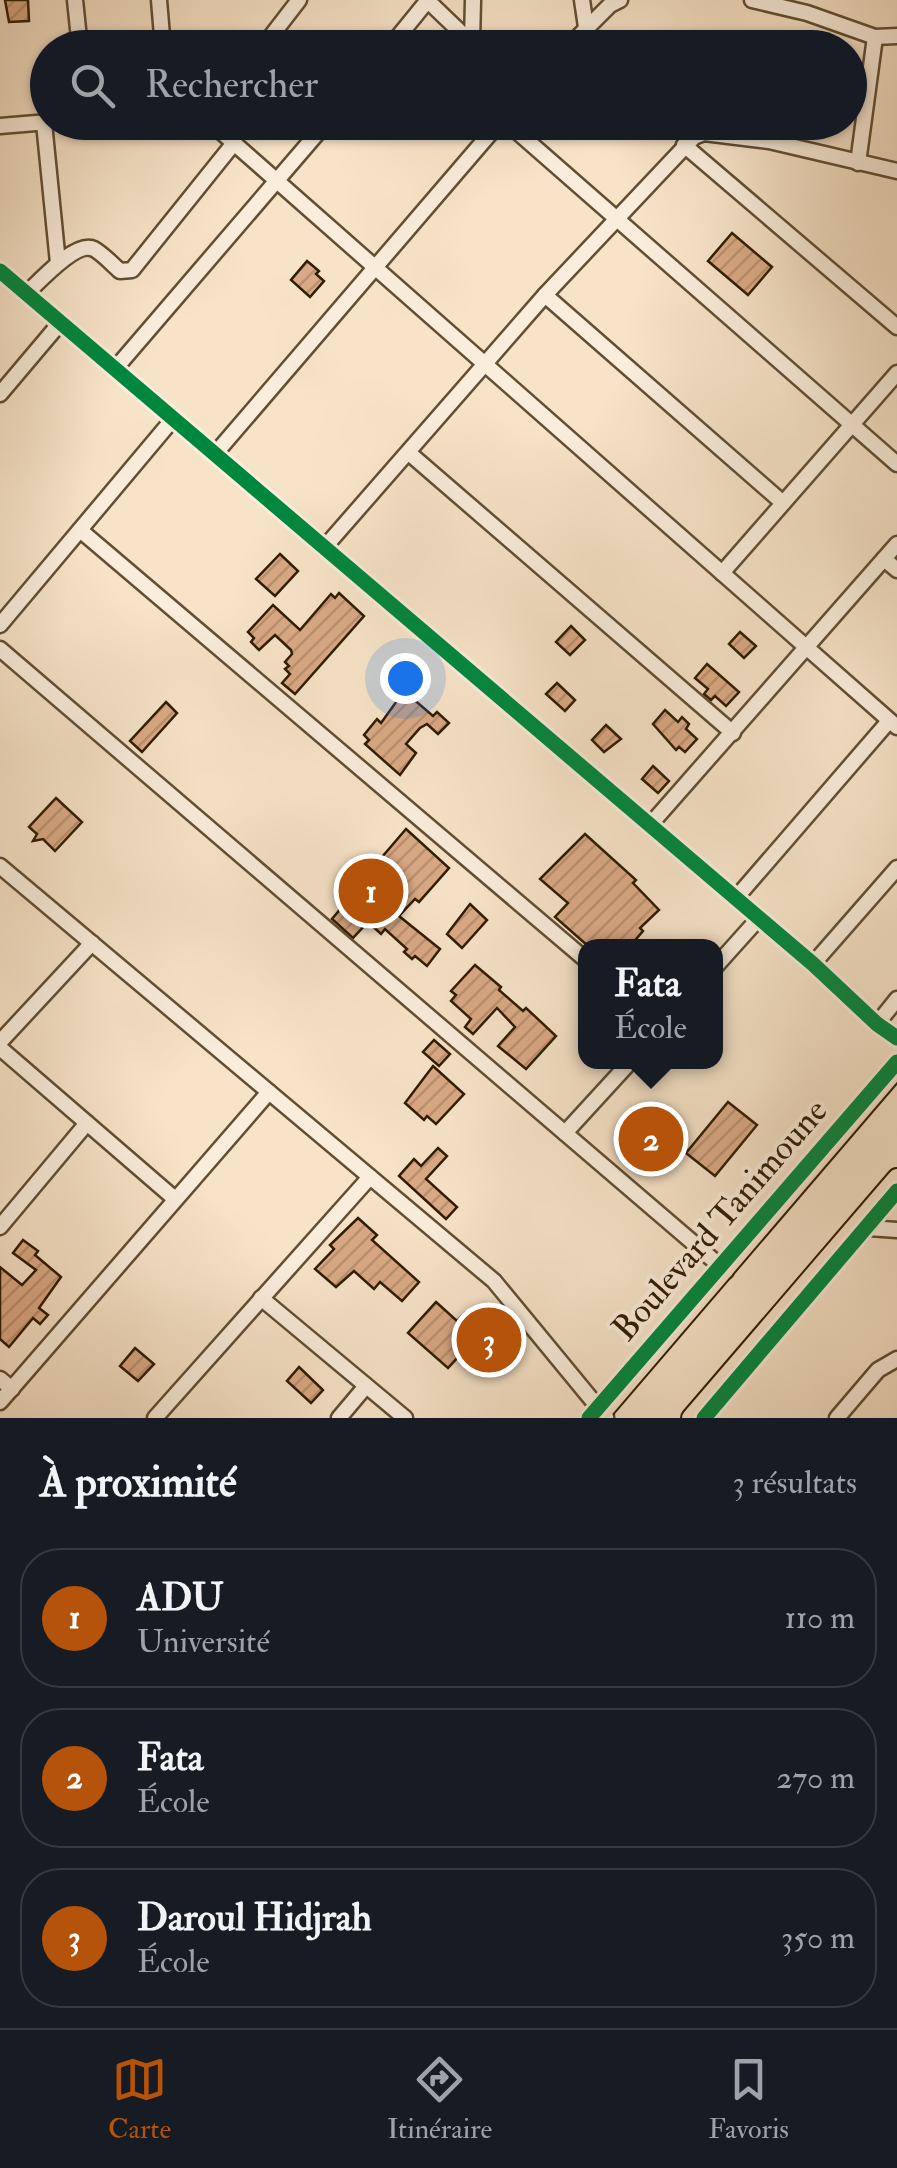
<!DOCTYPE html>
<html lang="fr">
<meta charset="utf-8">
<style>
:root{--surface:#171b24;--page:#20242c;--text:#f1f3f6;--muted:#9ea1a6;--line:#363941;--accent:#b45309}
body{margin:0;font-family:"IM FELL Double Pica",serif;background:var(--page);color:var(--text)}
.you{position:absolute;left:405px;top:678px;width:35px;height:35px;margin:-25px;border:8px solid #fff;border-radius:50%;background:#1a73e8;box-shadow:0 0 0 15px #1a73e833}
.badge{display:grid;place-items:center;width:65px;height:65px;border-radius:50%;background:var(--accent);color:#fff;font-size:32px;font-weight:700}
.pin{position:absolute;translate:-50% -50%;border:5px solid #fff;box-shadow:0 2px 10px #0006}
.popup{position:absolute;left:578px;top:939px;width:145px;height:130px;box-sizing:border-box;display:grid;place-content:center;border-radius:20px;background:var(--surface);filter:drop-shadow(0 2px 8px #0005);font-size:32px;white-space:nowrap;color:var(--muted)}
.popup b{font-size:38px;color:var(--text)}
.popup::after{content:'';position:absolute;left:50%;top:100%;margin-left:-20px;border:20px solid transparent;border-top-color:var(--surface)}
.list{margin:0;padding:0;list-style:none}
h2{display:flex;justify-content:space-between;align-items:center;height:130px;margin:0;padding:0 40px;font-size:42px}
h2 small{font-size:32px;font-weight:400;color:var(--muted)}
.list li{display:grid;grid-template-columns:65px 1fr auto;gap:30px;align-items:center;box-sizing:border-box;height:140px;margin:0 20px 20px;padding:0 20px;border:2px solid var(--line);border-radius:40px}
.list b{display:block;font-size:38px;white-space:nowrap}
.list p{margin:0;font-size:32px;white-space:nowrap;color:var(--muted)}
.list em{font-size:32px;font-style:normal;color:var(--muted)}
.icon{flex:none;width:55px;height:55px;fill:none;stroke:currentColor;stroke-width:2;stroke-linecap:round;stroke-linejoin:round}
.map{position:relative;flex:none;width:897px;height:1418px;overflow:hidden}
.search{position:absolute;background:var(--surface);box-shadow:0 2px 8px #0004;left:30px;right:30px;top:30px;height:110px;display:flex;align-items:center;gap:25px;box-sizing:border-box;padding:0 35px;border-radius:55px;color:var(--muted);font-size:38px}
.sheet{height:610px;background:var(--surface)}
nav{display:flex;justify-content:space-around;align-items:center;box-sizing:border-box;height:140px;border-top:2px solid var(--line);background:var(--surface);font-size:28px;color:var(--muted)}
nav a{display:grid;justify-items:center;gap:5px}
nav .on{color:var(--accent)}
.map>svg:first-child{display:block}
</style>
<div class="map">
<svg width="897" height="1418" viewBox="0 0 897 1418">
<defs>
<pattern id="building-hatch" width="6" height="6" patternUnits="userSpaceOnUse" patternTransform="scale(2.5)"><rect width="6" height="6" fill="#daa985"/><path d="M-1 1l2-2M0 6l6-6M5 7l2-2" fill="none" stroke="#bb9171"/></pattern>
</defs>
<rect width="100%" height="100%" fill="#f7e3c8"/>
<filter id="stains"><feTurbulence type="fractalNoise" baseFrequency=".002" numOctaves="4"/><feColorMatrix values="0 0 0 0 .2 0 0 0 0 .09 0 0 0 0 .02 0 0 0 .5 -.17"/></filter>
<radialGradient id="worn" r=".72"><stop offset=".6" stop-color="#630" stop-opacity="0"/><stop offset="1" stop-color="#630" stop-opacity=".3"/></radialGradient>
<g fill="url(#building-hatch)" stroke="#2f1c01" stroke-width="2.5">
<polygon points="5,0 28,0 29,21 9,22"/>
<polygon points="732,233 772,267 748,295 708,261"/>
<polygon points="307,261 319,271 316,274 324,281 310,297 291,280"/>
<polygon points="280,554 298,571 275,596 256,579"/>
<polygon points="339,593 364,616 295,694 282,683 290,674 285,669 289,666 285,662 292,654 291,650 275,635 259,650 251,642 254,638 248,632 273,605 300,630 331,594 335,598"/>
<polygon points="571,626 585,640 570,655 556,642"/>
<polygon points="740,632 756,646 744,658 729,644"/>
<polygon points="707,664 739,692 726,706 715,696 711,700 704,694 708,689 695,678"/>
<polygon points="557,683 575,700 565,711 546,694"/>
<polygon points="404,691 433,716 437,712 449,723 438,734 427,724 420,728 406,744 416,753 400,775 365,744 369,740 364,735 377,719 381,723"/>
<polygon points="166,702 177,713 142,752 130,741"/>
<polygon points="665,710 678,722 682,717 689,724 686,729 697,739 685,752 679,747 676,750 653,724"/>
<polygon points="606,725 621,739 604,752 592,740"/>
<polygon points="653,766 669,781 658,793 642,779"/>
<polygon points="56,798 82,822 55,851 43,839 33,841 37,834 29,827"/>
<polygon points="406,829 449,868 419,902 415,899 399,916 440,949 427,966 415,956 412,959 404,952 407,949 385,929 381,934 368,922 353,938 332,919 342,907 345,910 366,887 381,868 376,864"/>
<polygon points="585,834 636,880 633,883 659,910 640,928 643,931 630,946 588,946 555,917 568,903 540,879"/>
<polygon points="470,904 487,920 462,948 447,934"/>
<polygon points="475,965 501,987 499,990 523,1011 526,1008 556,1036 526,1069 498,1046 515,1027 497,1008 473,1034 465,1027 471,1019 451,1001 456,995 451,991"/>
<polygon points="434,1040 450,1054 439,1066 423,1052"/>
<polygon points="433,1066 464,1094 436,1124 427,1116 424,1120 405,1103"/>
<polygon points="728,1102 757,1125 715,1176 686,1153"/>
<polygon points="438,1148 447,1156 426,1179 457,1207 446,1219 399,1176 414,1159 421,1166"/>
<polygon points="358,1218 377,1235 372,1240 419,1282 402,1301 380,1282 374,1289 354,1271 336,1287 315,1269 334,1249 330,1245"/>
<polygon points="23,1240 38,1251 35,1255 61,1277 39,1308 48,1315 40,1324 33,1318 9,1347 0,1339 0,1267 22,1285 36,1270 13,1253"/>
<polygon points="436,1302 457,1321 465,1313 494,1335 483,1347 474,1340 448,1368 408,1333"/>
<polygon points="135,1348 154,1364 138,1381 120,1366"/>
<polygon points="299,1367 323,1390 311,1403 287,1381"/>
</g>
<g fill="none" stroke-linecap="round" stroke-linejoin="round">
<defs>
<g id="minor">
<polyline points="75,0 80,48"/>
<polyline points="159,0 163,48"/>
<polyline points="582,0 586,27"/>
<polyline points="752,0 807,13 875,37 897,36"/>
<polyline points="428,1 477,48"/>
<polyline points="472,42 473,0"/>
<polyline points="262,48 299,0"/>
<polyline points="389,48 428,0"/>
<polyline points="567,48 610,5 620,0"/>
<polyline points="210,122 897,727"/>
<polyline points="506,122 897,464"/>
<polyline points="44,123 58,263"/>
<polyline points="0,126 48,122"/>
<polyline points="684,145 897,327"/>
<polyline points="858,163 875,37"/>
<polyline points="0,271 813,964 877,1024 897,1038"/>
<path d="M26 294C39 282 76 240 94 249 103 254 112 264 120 271L132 270 234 143"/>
<polyline points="545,295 783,503"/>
<polyline points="115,369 327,122"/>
<polyline points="0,394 60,323"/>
<polyline points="409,453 733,733"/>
<polyline points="215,454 500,122"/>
<polyline points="80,530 586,960"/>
<polyline points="324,548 545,295 694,137 704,133 769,141 897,171"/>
<polyline points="884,559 897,570"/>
<polyline points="722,573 897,373"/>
<polyline points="0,625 173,419"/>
<polyline points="0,649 726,1271"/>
<polyline points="650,825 897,544"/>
<polyline points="0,866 494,1281 606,1417"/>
<polyline points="736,898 889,721"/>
<polyline points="813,964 897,868"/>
<polyline points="716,966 759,918"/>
<polyline points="877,1024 897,999"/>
<polyline points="0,1042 92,943"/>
<polyline points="0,1048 175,1199"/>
<polyline points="565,1133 630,1062"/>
<polyline points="0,1227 87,1123"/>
<polyline points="854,1227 897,1230"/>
<polyline points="261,1298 405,1418"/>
<polyline points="0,1379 12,1389"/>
<polyline points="0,1402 269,1092"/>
<polyline points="155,1418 370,1177"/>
<polyline points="339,1418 366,1386"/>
<polyline points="837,1418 878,1370 897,1359"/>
</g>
<g id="major">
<polyline points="597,1418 897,1068"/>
<polyline points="691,1418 897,1178"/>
</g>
</defs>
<use href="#minor" stroke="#614e33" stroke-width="19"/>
<use href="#major" stroke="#2f1c01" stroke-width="22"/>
<use href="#minor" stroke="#faeddb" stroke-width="14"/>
<use href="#major" stroke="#f7e3c8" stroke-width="18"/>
<defs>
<g id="cycleway">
<polyline points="0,271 813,964 877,1024 897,1038"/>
<polyline points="589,1418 897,1062"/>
<polyline points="704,1418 897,1191"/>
</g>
</defs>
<use href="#cycleway" stroke="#faeddb" stroke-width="21"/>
<use href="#cycleway" stroke="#00873e" stroke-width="15"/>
</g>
<g text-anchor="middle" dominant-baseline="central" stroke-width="8" stroke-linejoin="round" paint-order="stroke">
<g font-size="35" fill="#2f1c01" stroke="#faeddb">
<text transform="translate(720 1220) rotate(-49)">Boulevard Tanimoune</text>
</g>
</g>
<rect width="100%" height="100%" filter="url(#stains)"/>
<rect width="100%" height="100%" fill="url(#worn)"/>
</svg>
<div class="you"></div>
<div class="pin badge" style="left:371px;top:891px">1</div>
<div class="pin badge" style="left:651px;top:1139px">2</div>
<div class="popup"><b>Fata</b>École</div>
<div class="pin badge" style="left:489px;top:1340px">3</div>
<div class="search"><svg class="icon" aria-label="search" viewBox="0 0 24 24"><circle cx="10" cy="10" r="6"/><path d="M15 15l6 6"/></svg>Rechercher</div>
</div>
<section class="sheet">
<h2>À proximité<small>3 résultats</small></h2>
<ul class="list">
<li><span class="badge">1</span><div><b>ADU</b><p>Université</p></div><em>110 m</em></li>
<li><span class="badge">2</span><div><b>Fata</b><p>École</p></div><em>270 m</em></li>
<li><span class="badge">3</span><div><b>Daroul Hidjrah</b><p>École</p></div><em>350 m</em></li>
</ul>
</section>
<nav>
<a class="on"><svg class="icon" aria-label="map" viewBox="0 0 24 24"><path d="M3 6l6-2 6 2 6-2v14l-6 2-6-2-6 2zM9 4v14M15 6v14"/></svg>Carte</a>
<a><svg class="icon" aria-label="directions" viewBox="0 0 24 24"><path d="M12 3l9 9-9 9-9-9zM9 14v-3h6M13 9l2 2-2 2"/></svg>Itinéraire</a>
<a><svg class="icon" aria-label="saved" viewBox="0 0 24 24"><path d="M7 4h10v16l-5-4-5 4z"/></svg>Favoris</a>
</nav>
